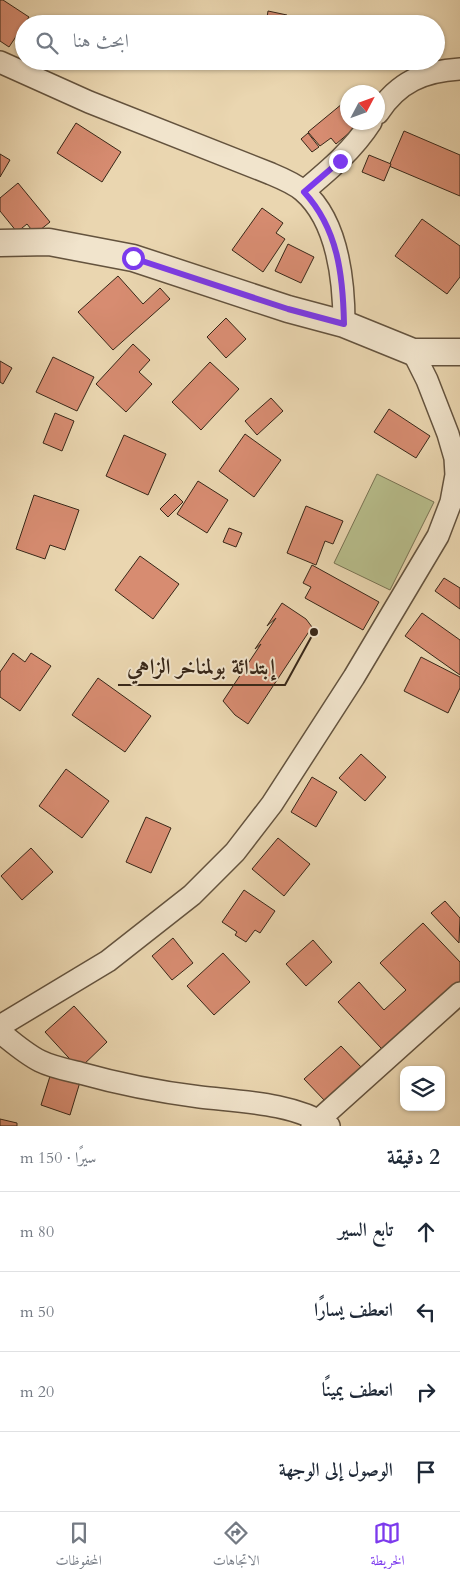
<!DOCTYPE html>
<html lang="ar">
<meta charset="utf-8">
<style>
:root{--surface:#fff;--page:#f6f6f7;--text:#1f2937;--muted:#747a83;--line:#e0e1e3;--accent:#7c3aed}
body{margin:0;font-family:Cardo,Amiri,serif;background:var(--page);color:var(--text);direction:rtl}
.controls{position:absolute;right:15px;bottom:15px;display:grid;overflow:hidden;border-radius:10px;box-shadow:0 1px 4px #0004}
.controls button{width:45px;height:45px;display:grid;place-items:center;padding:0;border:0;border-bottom:1px solid var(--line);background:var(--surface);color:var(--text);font:25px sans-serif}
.compass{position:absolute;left:340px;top:85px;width:45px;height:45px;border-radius:50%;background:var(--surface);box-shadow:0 1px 4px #0004;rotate:49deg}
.stop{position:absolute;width:15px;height:15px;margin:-11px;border:4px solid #7c3aed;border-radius:50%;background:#fff}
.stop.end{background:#7c3aed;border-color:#fff;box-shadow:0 1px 5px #0008}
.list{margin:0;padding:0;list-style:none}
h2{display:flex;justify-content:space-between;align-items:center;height:65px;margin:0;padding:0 20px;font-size:21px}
h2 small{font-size:16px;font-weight:400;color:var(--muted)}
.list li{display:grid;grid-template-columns:32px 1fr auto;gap:15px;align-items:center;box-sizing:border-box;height:80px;padding:0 20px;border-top:1px solid var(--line)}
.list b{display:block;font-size:19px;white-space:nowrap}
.list em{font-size:16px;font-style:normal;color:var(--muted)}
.icon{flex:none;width:28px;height:28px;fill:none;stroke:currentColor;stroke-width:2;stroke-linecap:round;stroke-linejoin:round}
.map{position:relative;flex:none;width:460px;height:1126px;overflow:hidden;direction:ltr}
.search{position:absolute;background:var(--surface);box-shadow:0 1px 4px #0004;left:15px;right:15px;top:15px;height:55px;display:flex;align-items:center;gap:12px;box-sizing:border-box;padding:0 18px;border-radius:28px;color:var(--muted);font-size:19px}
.sheet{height:385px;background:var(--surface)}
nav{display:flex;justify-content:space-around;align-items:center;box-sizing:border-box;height:70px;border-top:1px solid var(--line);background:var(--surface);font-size:14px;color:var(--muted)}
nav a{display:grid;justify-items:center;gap:2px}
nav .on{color:var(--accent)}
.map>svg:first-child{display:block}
</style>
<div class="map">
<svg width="460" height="1126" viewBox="0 0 460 1126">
<rect width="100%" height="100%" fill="#ead6b0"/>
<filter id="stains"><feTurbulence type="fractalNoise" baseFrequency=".004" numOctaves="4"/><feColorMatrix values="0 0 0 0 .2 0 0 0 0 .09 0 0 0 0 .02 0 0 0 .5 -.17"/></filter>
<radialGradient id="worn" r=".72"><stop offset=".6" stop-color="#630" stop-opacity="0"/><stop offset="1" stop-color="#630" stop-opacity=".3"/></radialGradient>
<polygon fill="#b7bd8b" stroke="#787252" points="377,474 434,502 390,590 334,563"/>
<g fill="#d78c71" stroke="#382718">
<polygon points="0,0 3,0 29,17 9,47 0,41"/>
<polygon points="268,11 287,15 285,24 266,24"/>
<polygon points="348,99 348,122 362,122 336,144 331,138 320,146 308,132"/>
<polygon points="76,123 121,152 102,182 57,153"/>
<polygon points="404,131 460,155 460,196 389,166"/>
<polygon points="308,133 319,147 312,152 301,139"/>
<polygon points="0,154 10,160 0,177"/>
<polygon points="369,155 391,164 384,181 362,172"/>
<polygon points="18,183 50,222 35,234 27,224 17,232 0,211 0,198"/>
<polygon points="262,208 283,223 276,233 285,239 263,272 232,250"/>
<polygon points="422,219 460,246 460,277 447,294 395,256"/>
<polygon points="288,244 314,257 301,283 275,271"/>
<polygon points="118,276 143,304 160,288 170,299 113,350 78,312"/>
<polygon points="226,318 246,339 226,358 207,337"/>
<polygon points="133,344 150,360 139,372 152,384 126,412 96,384"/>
<polygon points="53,357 94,377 77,411 36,392"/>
<polygon points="0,361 12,368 3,384 0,382"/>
<polygon points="210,362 239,389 201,430 172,402"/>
<polygon points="271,398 283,411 257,435 245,421"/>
<polygon points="389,409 430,436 416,458 374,432"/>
<polygon points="55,413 74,421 62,451 43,443"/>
<polygon points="245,434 281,460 254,497 219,471"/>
<polygon points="124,435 166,454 148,495 106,476"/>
<polygon points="198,481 228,500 207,533 177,514"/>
<polygon points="175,494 183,502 168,517 160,509"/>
<polygon points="34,495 79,510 65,550 50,545 45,559 16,549"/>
<polygon points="306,506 343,521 333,544 325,541 316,565 287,553"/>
<polygon points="229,528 242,533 236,547 223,542"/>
<polygon points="140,556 179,584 153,619 115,590"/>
<polygon points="312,565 379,602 363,630 305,598 311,587 303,583"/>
<polygon points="444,578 460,588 460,609 435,591"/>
<polygon points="282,603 306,619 312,627 248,724 235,715 223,701 261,644 255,649 276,618 267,626"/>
<polygon points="422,613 460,640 460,675 405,636"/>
<polygon points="13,653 25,662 31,653 51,666 20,711 0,697 0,672"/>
<polygon points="421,657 460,677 460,688 448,713 404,691"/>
<polygon points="98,678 151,716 125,752 72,715"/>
<polygon points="361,754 386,777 365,801 339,778"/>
<polygon points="66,769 109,801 82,838 39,806"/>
<polygon points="312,777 337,792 316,827 291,812"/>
<polygon points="146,817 171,828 151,873 126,862"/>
<polygon points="278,838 310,864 284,896 252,869"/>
<polygon points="31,848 53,872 22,900 1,876"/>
<polygon points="244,890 275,911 260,933 255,930 246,942 235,935 237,932 222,922"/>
<polygon points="445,901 460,918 459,943 431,913"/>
<polygon points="423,923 460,962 460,1003 395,1063 338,1002 359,982 384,1010 406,990 380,963"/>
<polygon points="173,938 193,963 172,980 152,956"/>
<polygon points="313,940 332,962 306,986 286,964"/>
<polygon points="223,953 250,982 214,1015 187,986"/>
<polygon points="74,1006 107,1042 79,1069 45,1032"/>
<polygon points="341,1046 362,1068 326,1102 304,1079"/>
<polygon points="51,1073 80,1082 70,1115 41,1105"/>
<polygon points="0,1119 17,1123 17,1126 0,1126"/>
</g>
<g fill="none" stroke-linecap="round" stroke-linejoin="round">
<defs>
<g id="minor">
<path d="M0 62 89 102 269 173C281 178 294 183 303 191 338 221 344 282 344 324"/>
<path d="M378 113C398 82 424 71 460 69"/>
<path d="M304 191C329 170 353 150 371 122"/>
<polyline points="0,1026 108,961 192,895 235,852 272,804 354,677 438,536 451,502 456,475 455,458 448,434 427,380 413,352"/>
<path d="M0 1032C12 1042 26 1054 40 1061 52 1067 67 1070 80 1073 119 1084 160 1092 200 1097 243 1102 292 1103 329 1126"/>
<polyline points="312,1126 460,993"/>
</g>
<polyline id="tertiary" points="0,243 49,242 133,258 288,309 344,324 413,352 460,352"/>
</defs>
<use href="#minor" stroke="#64533e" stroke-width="24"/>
<use href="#tertiary" stroke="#64533e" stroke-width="29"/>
<use href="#minor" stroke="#f1e4cc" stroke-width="21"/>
<use href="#tertiary" stroke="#f1e4cc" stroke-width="26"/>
</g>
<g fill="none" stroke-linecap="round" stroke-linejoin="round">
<path stroke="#7c3aed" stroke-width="6" d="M133 258 288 309 344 324C343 275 338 229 304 192L340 161"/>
</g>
<path fill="none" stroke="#382718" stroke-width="2" d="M314 632L285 685H118"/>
<circle fill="#382718" stroke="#f1e4cc" stroke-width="2" cx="314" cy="632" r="5"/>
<g font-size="22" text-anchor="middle" font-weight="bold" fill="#382718" stroke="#f1e4cc" stroke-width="4" stroke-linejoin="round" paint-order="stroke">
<text x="201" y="674">إبتدائة بولمناخر الزاهي</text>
</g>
<rect width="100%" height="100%" filter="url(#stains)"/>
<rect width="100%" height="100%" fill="url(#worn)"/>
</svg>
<div class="controls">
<button><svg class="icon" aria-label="layers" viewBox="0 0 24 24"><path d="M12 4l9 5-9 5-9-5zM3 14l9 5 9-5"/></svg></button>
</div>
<svg class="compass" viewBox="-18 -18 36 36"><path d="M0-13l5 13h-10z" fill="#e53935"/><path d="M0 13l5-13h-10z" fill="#747a83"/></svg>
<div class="stop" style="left:133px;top:258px"></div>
<div class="stop end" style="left:340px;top:161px"></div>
<div class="search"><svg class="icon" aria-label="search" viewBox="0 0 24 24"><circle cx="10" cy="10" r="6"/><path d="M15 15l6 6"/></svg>ابحث هنا</div>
</div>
<section class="sheet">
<h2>2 دقيقة<small>سيرًا · 150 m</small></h2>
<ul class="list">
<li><svg class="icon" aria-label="ahead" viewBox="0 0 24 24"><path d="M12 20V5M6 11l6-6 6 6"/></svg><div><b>تابع السير</b></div><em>80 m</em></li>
<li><svg class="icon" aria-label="left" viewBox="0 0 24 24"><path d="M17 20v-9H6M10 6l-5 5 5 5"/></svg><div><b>انعطف يسارًا</b></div><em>50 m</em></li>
<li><svg class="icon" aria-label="right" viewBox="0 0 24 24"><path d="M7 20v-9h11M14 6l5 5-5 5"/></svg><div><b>انعطف يمينًا</b></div><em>20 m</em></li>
<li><svg class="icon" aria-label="arrive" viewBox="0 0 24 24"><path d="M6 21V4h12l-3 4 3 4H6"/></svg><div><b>الوصول إلى الوجهة</b></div></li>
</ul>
</section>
<nav>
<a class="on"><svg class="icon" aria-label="map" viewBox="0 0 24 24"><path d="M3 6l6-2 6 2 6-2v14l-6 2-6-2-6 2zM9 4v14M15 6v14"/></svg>الخريطة</a>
<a><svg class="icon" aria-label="directions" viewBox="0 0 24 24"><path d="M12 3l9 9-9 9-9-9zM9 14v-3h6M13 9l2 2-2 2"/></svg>الاتجاهات</a>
<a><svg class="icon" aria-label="saved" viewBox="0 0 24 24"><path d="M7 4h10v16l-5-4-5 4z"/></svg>المحفوظات</a>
</nav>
